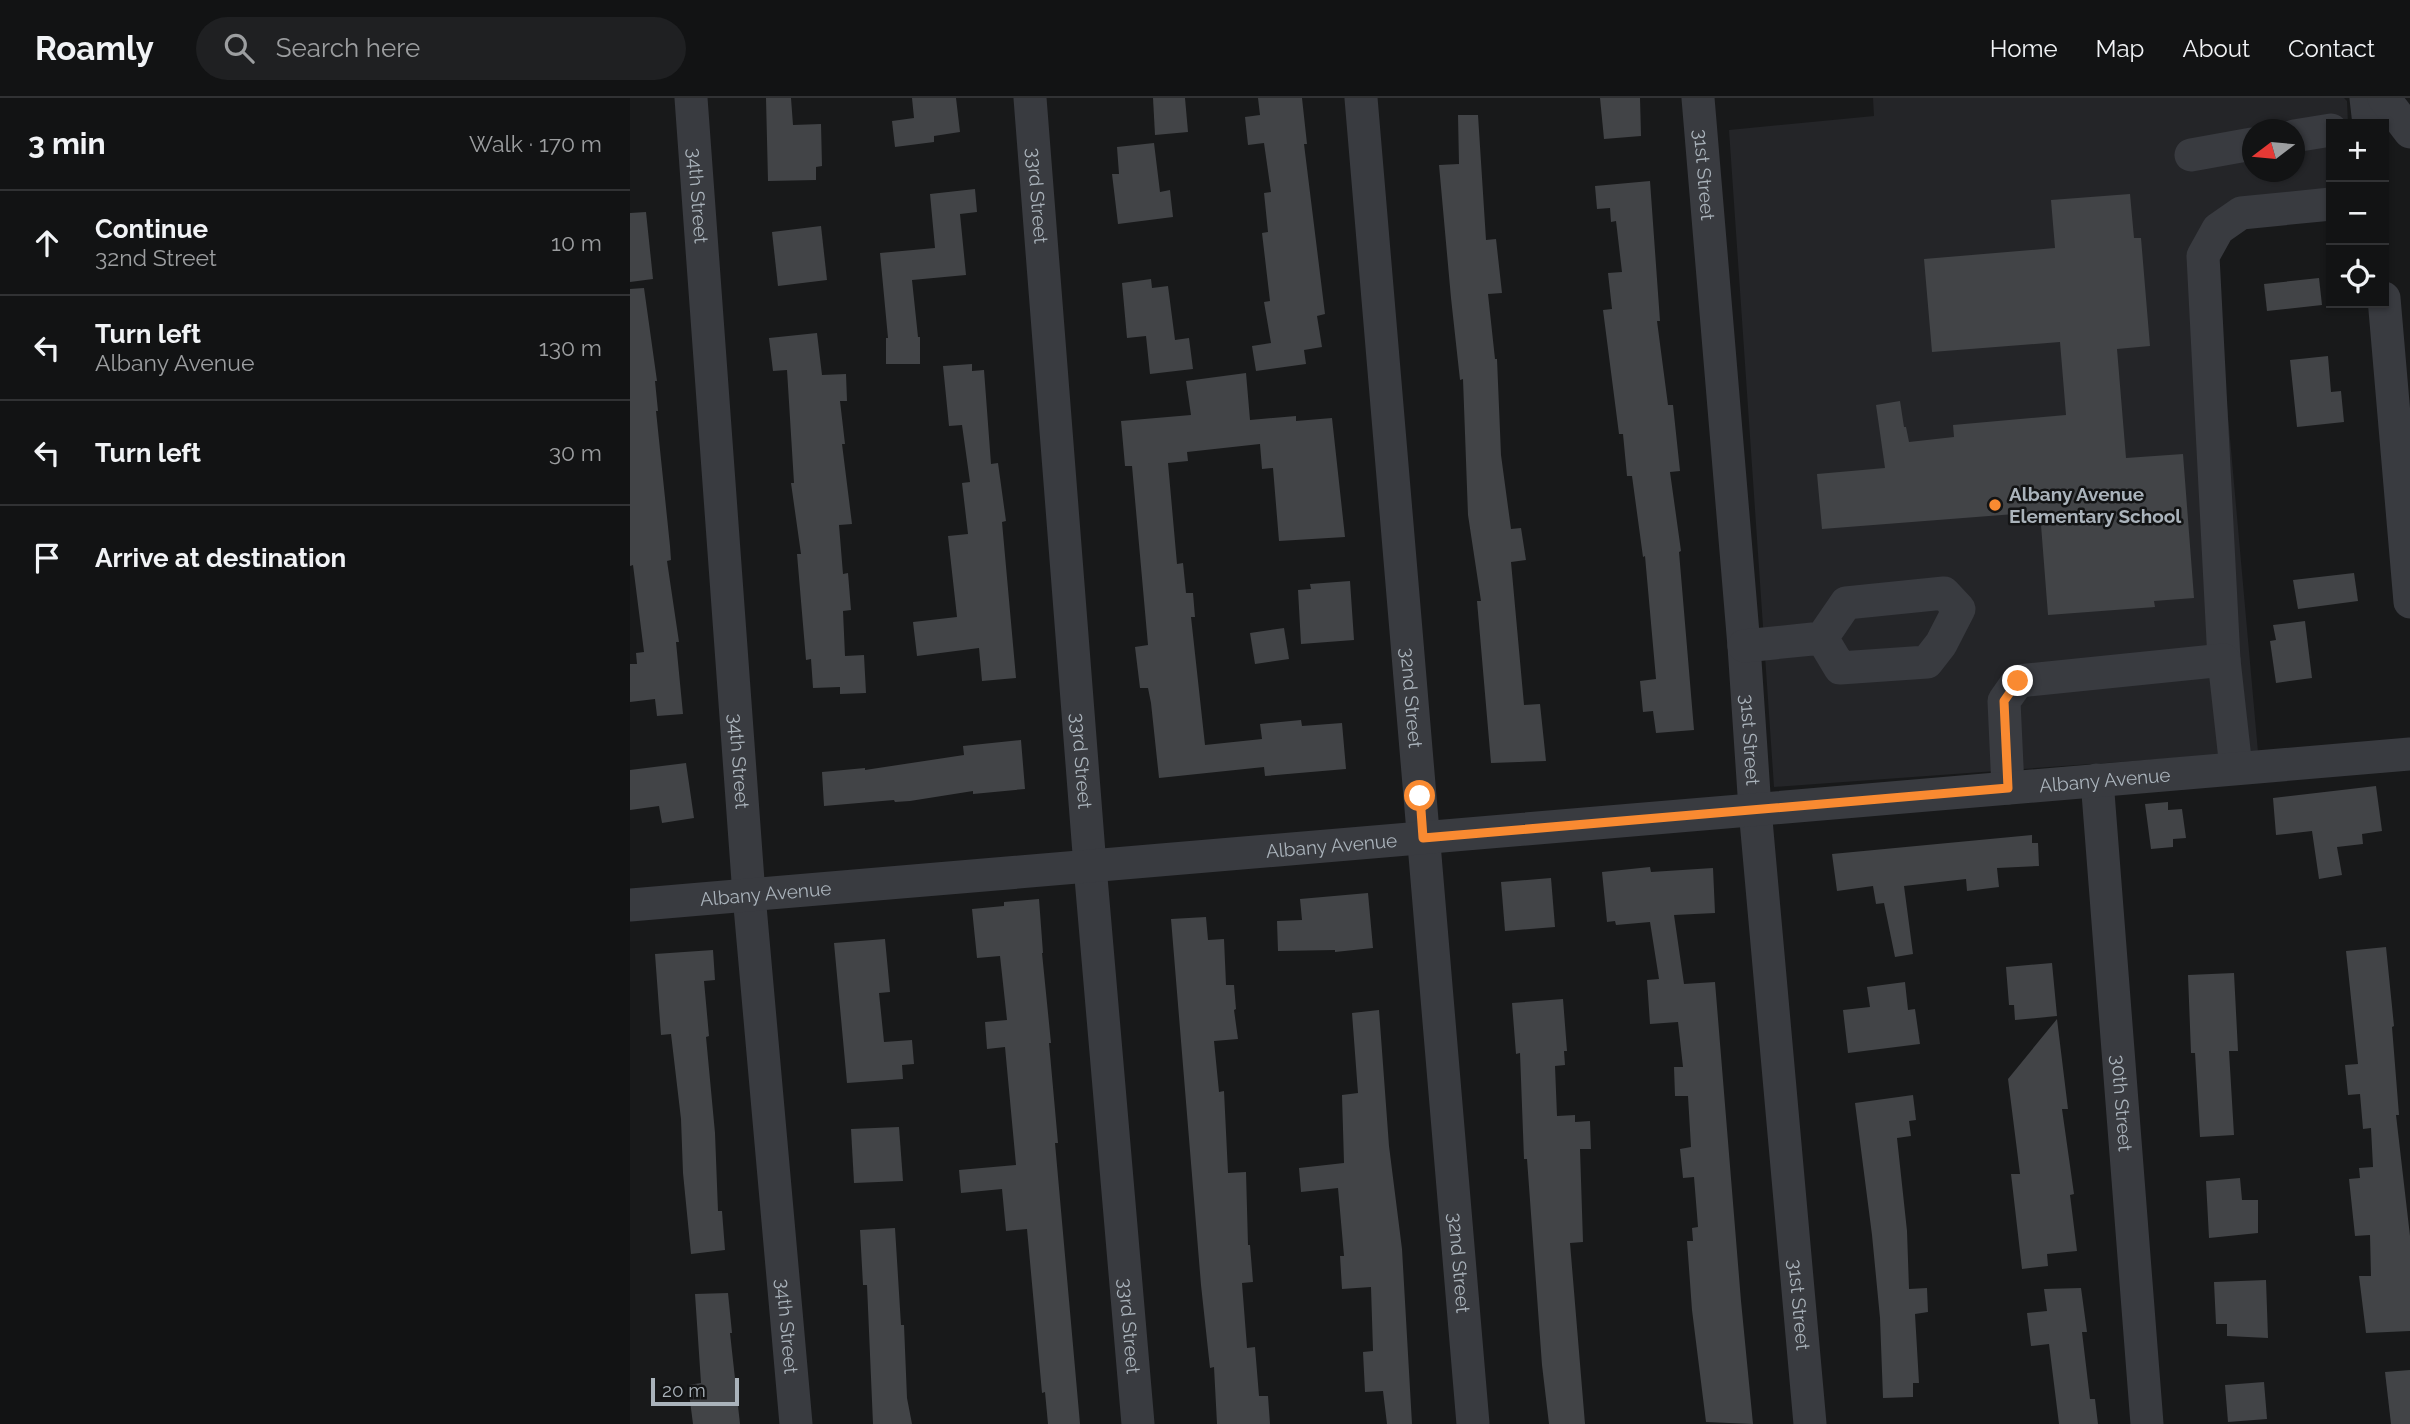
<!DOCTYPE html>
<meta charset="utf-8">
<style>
:root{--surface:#121314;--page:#1f2022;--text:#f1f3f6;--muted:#9c9ea0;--line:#313234}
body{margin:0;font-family:Raleway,sans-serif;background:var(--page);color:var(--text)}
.controls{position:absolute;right:21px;top:21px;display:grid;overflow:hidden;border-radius:0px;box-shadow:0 2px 5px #0004}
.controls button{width:63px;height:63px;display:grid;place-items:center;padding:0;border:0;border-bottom:2px solid var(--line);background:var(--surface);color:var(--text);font:35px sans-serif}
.compass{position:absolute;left:1612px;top:21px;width:63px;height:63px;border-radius:50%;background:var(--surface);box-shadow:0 2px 5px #0004;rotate:254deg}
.scale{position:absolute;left:21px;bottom:18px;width:88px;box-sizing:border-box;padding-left:7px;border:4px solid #aab3bb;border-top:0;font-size:19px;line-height:24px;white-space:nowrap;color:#aab3bb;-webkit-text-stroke:5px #131415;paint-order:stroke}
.stop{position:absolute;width:21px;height:21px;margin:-16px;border:5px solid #f98a31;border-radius:50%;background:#fff}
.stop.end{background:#f98a31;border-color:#fff;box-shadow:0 2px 7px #0008}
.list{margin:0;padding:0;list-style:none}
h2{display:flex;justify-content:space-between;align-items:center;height:91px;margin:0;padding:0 28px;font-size:30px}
h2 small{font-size:23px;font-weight:400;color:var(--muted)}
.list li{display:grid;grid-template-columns:46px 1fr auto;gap:21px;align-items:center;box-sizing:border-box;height:105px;padding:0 28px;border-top:2px solid var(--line)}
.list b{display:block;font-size:26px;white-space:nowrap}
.list p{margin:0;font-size:23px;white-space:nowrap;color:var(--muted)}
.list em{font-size:23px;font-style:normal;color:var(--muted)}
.icon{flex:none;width:38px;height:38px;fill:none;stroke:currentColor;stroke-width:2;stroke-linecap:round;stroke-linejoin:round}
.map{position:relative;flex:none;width:1780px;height:1326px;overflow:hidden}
header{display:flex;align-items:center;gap:42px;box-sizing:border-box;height:98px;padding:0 35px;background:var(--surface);border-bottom:2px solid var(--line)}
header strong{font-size:33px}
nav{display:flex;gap:38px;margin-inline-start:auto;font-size:24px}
.search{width:490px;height:63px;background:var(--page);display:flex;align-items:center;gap:18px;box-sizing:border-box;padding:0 24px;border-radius:38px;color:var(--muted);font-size:26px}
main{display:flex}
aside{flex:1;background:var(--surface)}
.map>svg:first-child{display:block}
</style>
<header>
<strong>Roamly</strong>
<div class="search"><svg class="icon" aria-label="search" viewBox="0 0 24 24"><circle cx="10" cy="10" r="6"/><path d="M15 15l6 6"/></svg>Search here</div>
<nav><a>Home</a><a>Map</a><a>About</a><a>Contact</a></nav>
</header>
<main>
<aside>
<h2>3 min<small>Walk · 170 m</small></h2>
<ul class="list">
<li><svg class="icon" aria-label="ahead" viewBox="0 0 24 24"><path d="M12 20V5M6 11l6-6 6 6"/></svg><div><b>Continue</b><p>32nd Street</p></div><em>10 m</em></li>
<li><svg class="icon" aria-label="left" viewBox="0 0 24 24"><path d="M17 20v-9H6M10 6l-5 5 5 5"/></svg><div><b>Turn left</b><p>Albany Avenue</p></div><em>130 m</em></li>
<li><svg class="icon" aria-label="left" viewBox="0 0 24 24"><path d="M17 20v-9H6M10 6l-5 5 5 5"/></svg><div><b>Turn left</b></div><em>30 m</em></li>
<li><svg class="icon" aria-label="arrive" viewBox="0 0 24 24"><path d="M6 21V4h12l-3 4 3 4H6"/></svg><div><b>Arrive at destination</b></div></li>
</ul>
</aside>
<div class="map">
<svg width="1780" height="1326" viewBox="0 0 1780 1326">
<rect width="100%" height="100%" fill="#18191a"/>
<path fill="#242528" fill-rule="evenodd" d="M1243 0H1714L1717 3 1718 26H1701V119L1606 130 1584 161 1628 654 1144 689 1099 32 1244 18ZM1622 32H1664V74H1622Z"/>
<g fill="#424447">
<polygon points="136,0 161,0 163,27 191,26 192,68 186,69 186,82 138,83"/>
<polygon points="282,0 326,0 330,34 304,38 304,44 265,49 262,23 284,20"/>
<polygon points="523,0 555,0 558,34 525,37"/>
<polygon points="628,0 672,0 677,46 674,46 695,216 687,218 692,249 674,252 676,266 626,273 622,248 641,245 634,204 640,203 632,135 638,134 634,95 641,94 634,45 618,47 615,19 630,17"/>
<polygon points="970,0 1010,0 1011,38 974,41"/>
<polygon points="828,17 848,17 856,142 866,141 872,195 858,196 865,261 867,261 871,357 881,431 891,430 896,462 881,464 894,607 910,606 916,663 861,665 847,503 851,503 838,417 833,281 830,282 821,200 809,67 829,66"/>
<polygon points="524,45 530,94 540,92 543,119 488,126 482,76 489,76 487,49"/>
<polygon points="1020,83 1030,223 1027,223 1038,307 1043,307 1050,373 1040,374 1051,453 1049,454 1064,632 1026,635 1023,613 1013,614 1010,583 1026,581 1015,458 1013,459 1002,378 997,378 993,336 989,336 973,212 982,211 978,175 992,174 986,123 981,124 980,110 967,111 965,88"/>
<polygon points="345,91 347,114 330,116 336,177 282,182 288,239 290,239 290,266 256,266 256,240 258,240 250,155 305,150 300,96"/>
<polygon points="1500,96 1504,140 1511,140 1520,248 1487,251 1496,360 1553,356 1564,500 1524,503 1525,509 1418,517 1410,414 1192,431 1187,376 1255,370 1246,307 1270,303 1274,329 1276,329 1279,344 1324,339 1323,327 1436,317 1430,244 1302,254 1294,161 1425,150 1421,102"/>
<polygon points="16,114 23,181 0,184 0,115"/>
<polygon points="191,128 197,182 148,188 142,134"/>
<polygon points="1689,180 1692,207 1637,213 1634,186"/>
<polygon points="521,181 522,190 538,188 545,242 559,240 563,271 520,276 516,238 497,240 492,185"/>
<polygon points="14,190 27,283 25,283 28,313 26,313 40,448 41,462 37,463 49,544 46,544 53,616 27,618 25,601 0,604 0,566 7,566 6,555 14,554 3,467 0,468 0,191"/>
<polygon points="187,235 192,277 216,276 217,303 210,303 215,346 212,346 222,426 209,427 213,476 218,475 221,512 213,513 215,558 234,557 236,595 210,596 210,589 183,590 181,561 176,562 167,456 171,456 161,385 164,385 157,272 143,273 139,240"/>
<polygon points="1698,258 1701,294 1711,293 1714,324 1667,329 1660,262"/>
<polygon points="342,266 342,273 354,272 361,366 368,365 376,423 372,424 386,580 352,583 349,550 287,558 283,524 327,519 318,438 338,436 332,385 340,384 332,327 319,328 313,268"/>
<polygon points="616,275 620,322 666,318 666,323 702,320 715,439 649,443 643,370 632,371 630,346 557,354 558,363 538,365 547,466 553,465 556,495 563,495 565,519 561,519 575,647 632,641 630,626 671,622 672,628 712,625 716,671 635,678 634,669 529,680 521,605 518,590 510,590 505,549 518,547 502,368 495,368 491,323 561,317 556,283"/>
<polygon points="1724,475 1728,503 1668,511 1663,482"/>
<polygon points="720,483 724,542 671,546 668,492 681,491 680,486"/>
<polygon points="1675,523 1682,580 1646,585 1640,543 1646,542 1643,527"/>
<polygon points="654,530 659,561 625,566 620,535"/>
<polygon points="391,642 395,691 343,696 343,693 280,703 265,704 264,702 194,708 192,674 235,670 235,672 334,657 333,648"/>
<polygon points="56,665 64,720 32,725 29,708 0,712 0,672"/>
<polygon points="1746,688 1752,733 1732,736 1733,746 1707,749 1712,777 1689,781 1682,733 1646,737 1643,700"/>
<polygon points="1538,704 1538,712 1552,711 1556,740 1543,741 1543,749 1521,751 1515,706"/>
<polygon points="1402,737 1402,745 1408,745 1409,768 1367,770 1369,789 1337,793 1336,781 1274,788 1283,856 1265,859 1254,805 1246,806 1243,788 1207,793 1202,756"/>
<polygon points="1020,769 1021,774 1083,770 1085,815 1044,817 1054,886 1085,884 1111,1203 1123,1326 1076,1324 1062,1212 1057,1143 1063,1143 1062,1130 1068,1129 1064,1079 1053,1080 1050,1051 1061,1049 1058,998 1045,998 1044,969 1053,969 1048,924 1020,926 1017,882 1029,881 1020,824 986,827 985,823 977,824 972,774"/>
<polygon points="921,780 925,829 875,833 871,784"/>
<polygon points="738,795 743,850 705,854 705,852 648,853 647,823 672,822 670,801"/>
<polygon points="409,801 413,855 412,855 421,945 419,945 428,1045 425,1045 450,1326 418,1326 415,1294 412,1295 397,1131 376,1133 372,1091 331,1095 329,1072 386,1067 375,949 357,951 355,924 377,922 370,858 347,860 342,811 374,808 374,804"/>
<polygon points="576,819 578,842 594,841 596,887 604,887 606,911 604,912 608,941 584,943 589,994 594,993 598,1075 616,1074 618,1147 620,1147 623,1184 612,1185 617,1250 625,1249 629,1298 638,1298 640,1326 587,1326 584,1269 580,1270 571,1187 541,821"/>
<polygon points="255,841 260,894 249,895 254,944 282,942 284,966 272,967 273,981 217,985 204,845"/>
<polygon points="1756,849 1764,928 1762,929 1769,1017 1766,1017 1780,1138 1780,1233 1736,1235 1729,1178 1741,1178 1740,1137 1725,1138 1719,1081 1730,1080 1729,1070 1743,1069 1741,1030 1733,1031 1730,996 1718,997 1715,967 1728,966 1716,853"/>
<polygon points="83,852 85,882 74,883 79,938 76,939 85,1035 88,1113 92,1113 95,1152 61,1156 53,1075 51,1021 41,936 31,937 25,856"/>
<polygon points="1422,865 1427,918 1385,922 1384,907 1379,907 1376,869"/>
<polygon points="1604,875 1608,953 1599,953 1604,1037 1570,1039 1565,955 1561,955 1558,877"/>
<polygon points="1275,884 1278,912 1285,911 1290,946 1218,955 1213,912 1240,909 1237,889"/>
<polygon points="933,901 937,953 934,953 935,967 925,968 927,1018 945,1017 945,1024 960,1023 961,1051 950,1051 953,1144 940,1145 955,1326 919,1326 912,1267 897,1061 894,1061 890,955 886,956 882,905"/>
<polygon points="749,912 759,1048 772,1151 782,1326 757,1326 753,1293 735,1294 733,1254 743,1253 741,1189 712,1191 710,1158 714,1158 708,1090 671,1094 669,1070 714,1065 712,997 728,995 722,915"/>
<polygon points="1427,921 1438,1011 1432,1011 1444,1096 1440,1097 1447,1153 1417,1156 1418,1168 1392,1171 1381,1076 1390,1076 1378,981"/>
<polygon points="1283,997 1286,1022 1279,1023 1281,1038 1267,1040 1277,1133 1279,1191 1297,1190 1298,1214 1285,1216 1289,1285 1283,1285 1283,1299 1253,1300 1250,1220 1242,1137 1225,1005"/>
<polygon points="269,1029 273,1083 224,1085 221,1031"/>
<polygon points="1610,1080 1612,1102 1628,1102 1628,1135 1579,1140 1576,1083"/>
<polygon points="265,1130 271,1227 274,1227 277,1300 282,1326 243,1326 237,1187 233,1187 230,1132"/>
<polygon points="1636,1182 1638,1240 1597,1238 1597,1226 1586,1226 1584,1184"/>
<polygon points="1451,1190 1457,1234 1452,1234 1460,1301 1465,1301 1468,1326 1429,1326 1419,1246 1401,1248 1397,1215 1417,1213 1414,1191"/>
<polygon points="98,1195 102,1235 100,1235 110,1326 63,1326 58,1287 71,1285 65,1196"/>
<polygon points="1780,1272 1780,1326 1761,1326 1755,1274"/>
<polygon points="1634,1284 1637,1321 1598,1324 1595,1287"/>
</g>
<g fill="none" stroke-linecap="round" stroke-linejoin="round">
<g stroke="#393b40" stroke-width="33">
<path id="s1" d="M61 0 119 797 166 1326"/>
<path id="s2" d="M400 0 460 768 508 1326"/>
<path id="s3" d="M731 0 843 1326"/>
<path id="s4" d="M1068 0 1114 548 1125 711 1180 1326"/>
<polyline points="1736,0 1739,26"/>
<polyline points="1754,0 1780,34"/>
<polyline points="1664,38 1701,32"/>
<polyline points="1561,57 1622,46"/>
<polyline points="1754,200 1780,504"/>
<polyline points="1114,548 1192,540 1216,505 1314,495 1329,511 1311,546 1297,564 1210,570 1192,540"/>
<polyline points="1594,562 1573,158 1588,131 1611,115 1701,106"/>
<path id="s5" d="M1467 682 1517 1326"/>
<polyline points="1378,690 1374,603 1388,583 1594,562 1606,670"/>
<path id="s6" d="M0 807 1780 656"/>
</g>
</g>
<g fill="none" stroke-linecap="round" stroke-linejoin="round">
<polyline stroke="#f98a31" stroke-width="9" points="790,698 793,740 1378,690 1374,603 1388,583"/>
</g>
<circle fill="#f98a31" stroke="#131415" stroke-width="2.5" cx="1365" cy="407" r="7"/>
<g text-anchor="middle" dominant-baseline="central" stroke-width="5" stroke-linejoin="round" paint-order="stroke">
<g font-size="19" fill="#aab3bb" stroke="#131415">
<text stroke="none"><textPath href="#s4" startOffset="77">31st Street</textPath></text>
<text stroke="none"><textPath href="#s1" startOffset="98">34th Street</textPath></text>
<text stroke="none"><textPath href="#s2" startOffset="98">33rd Street</textPath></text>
<text stroke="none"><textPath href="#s3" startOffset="602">32nd Street</textPath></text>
<text stroke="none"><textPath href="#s4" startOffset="644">31st Street</textPath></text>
<text stroke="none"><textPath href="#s1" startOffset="665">34th Street</textPath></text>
<text stroke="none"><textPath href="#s2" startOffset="665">33rd Street</textPath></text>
<text stroke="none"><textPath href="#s6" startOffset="1480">Albany Avenue</textPath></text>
<text stroke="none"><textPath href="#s6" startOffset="704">Albany Avenue</textPath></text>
<text stroke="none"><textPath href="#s6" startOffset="136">Albany Avenue</textPath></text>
<text stroke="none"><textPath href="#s5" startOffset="324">30th Street</textPath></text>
<text stroke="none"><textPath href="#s3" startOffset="1169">32nd Street</textPath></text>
<text stroke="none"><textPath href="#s4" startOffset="1211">31st Street</textPath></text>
<text stroke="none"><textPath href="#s1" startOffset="1232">34th Street</textPath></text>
<text stroke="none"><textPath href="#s2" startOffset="1232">33rd Street</textPath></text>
</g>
<g font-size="19" font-weight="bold" fill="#aab3bb" stroke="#131415" text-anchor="start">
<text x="1379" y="396">Albany Avenue<tspan x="1379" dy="22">Elementary School</tspan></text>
</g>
</g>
</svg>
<div class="controls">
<button>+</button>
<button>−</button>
<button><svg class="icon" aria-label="locate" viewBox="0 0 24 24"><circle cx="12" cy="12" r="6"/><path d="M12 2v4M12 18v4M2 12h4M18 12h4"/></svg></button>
</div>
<svg class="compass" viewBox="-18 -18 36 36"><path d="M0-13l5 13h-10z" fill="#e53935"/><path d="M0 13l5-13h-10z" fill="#9c9ea0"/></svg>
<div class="scale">20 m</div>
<div class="stop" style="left:790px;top:698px"></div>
<div class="stop end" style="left:1388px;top:583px"></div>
</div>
</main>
